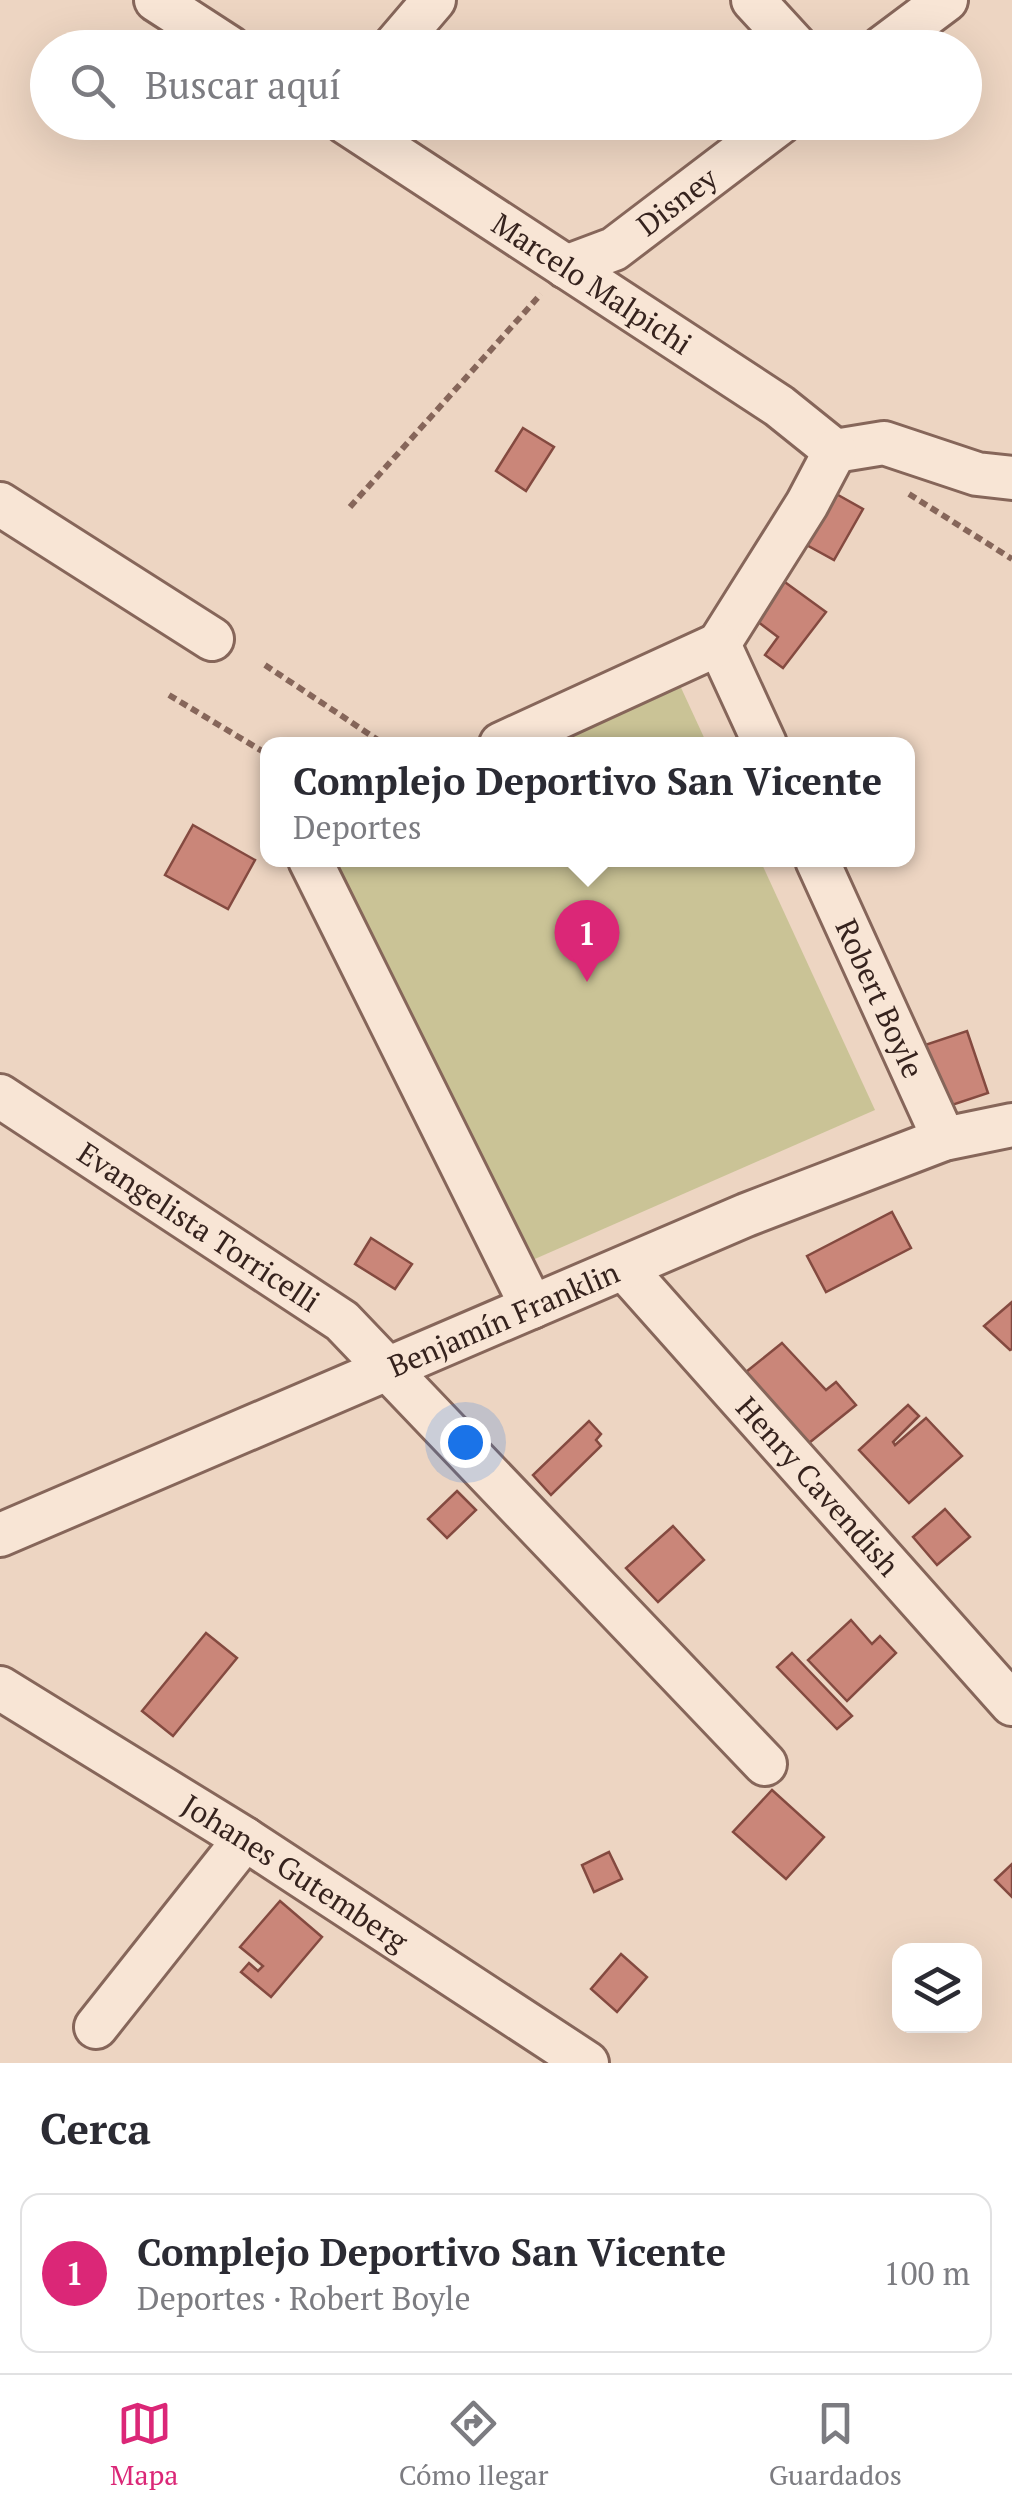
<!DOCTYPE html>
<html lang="es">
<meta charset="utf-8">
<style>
:root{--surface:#fff;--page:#f2f2f3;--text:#2b2b33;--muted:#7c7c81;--line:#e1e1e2;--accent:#db2777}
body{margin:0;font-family:"PT Serif",serif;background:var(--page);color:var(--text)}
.controls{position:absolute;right:30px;bottom:30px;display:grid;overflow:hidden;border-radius:20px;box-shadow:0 10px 40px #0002}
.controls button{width:90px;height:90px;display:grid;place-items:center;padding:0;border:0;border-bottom:2px solid var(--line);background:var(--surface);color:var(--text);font:50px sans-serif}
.you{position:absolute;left:465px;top:1442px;width:35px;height:35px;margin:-25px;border:8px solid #fff;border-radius:50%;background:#1a73e8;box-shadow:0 0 0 15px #1a73e833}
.badge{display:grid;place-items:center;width:65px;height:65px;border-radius:50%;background:var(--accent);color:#fff;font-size:32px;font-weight:700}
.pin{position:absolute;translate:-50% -82px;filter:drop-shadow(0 2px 5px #0008)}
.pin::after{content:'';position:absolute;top:52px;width:35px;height:30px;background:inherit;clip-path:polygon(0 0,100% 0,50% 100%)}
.popup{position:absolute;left:260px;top:737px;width:655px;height:130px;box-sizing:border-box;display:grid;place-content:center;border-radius:20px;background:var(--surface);filter:drop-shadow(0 2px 8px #0005);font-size:32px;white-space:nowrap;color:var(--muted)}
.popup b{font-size:38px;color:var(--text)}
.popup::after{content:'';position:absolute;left:50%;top:100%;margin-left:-20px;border:20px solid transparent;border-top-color:var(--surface)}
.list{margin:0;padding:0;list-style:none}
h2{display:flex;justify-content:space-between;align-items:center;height:130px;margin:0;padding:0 40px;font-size:42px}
h2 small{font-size:32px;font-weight:400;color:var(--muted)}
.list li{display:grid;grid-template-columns:65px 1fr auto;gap:30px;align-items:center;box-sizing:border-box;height:160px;margin:0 20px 20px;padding:0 20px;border:2px solid var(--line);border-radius:20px}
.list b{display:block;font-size:38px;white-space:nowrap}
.list p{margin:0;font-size:32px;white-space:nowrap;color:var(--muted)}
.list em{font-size:32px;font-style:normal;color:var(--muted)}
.icon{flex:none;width:55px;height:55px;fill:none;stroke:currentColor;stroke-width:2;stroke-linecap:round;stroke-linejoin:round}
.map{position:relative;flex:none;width:1012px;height:2063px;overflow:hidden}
.search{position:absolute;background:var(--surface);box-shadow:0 10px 40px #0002;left:30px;right:30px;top:30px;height:110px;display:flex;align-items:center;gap:25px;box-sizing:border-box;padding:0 35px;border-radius:55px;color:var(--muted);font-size:38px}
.sheet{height:310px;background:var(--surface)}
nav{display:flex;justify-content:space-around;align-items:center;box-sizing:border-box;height:140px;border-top:2px solid var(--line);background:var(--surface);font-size:28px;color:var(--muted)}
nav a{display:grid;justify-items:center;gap:5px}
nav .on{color:var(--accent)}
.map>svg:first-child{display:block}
</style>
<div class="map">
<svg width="1012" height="2063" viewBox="0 0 1012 2063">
<rect width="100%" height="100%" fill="#edd5c2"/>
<g fill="#cac396">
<polygon points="677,679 707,744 535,744"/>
<polygon points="300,860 760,860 875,1110 496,1276"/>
</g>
<g fill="#ca8679" stroke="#844a40" stroke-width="2.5">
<polygon points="523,428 554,447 526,491 496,471"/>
<polygon points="831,491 863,509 834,560 803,543"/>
<polygon points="782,580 826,612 783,668 765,655 778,637 753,618"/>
<polygon points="193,825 255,860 228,909 165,875"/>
<polygon points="967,1031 988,1093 943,1108 922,1046"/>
<polygon points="892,1212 911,1248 826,1292 807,1256"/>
<polygon points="371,1238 412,1264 395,1289 355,1264"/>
<polygon points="1012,1302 1012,1349 1010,1350 984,1326"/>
<polygon points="782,1343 826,1390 836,1382 856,1405 809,1443 746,1372"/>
<polygon points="908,1405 919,1416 893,1442 895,1445 926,1418 962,1456 909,1503 859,1450"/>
<polygon points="589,1421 601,1434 596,1440 601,1446 551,1495 533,1475"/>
<polygon points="457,1491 476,1510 447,1538 428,1519"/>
<polygon points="945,1509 970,1537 937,1565 913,1537"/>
<polygon points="673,1526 704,1560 658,1602 626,1568"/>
<polygon points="851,1620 872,1644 880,1636 896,1653 847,1701 808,1660"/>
<polygon points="206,1633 237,1658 173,1736 142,1711"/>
<polygon points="792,1653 852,1716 837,1729 777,1667"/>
<polygon points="772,1790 824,1837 786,1879 733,1832"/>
<polygon points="609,1852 622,1879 594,1892 582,1865"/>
<polygon points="1012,1864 1012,1897 995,1880"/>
<polygon points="280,1901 322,1937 271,1997 241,1972 249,1963 258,1971 263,1966 240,1947"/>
<polygon points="621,1954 647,1977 617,2012 591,1989"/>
</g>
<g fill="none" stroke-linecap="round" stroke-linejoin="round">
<defs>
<g id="minor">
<polyline points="156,0 230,48"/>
<polyline points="753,0 797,48"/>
<polyline points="393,48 434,0"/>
<polyline points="882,48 946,0"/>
<path id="s1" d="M345 122 779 406 835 451"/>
<path id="s2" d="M566 267 614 249 781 122"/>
<polyline points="835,451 884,443 977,474 1012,478"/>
<polyline points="0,504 212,639"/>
<polyline points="719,644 807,504 835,451"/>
<polyline points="719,644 765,744"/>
<polyline points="501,744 719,644"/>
<polyline points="310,860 532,1307"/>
<path id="s3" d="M817 860 944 1139"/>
<path id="s4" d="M0 1096 342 1321 765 1764"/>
<path id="s5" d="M624 1268 1012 1704"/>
<path id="s6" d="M0 1535 746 1215 944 1139 1012 1125"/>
<path id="s7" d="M0 1688 245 1839 587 2063"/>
<polyline points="96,2027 245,1839"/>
</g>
</defs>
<use href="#minor" stroke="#86665a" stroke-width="48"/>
<g stroke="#86665a" stroke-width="6" stroke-dasharray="8 5" stroke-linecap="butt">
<polyline points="909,494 1012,559"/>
<polyline points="350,507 541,294"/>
<polyline points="265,665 384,744"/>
<polyline points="169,695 267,754"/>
</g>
<use href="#minor" stroke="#f8e5d5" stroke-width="42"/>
</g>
<g text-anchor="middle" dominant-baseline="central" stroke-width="8" stroke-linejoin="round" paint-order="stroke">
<g font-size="30" fill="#36231e" stroke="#f4e2d1">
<text stroke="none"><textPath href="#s2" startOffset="130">Disney</textPath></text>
<text stroke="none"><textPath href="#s1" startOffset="295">Marcelo Malpichi</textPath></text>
<text stroke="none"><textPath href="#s3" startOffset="152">Robert Boyle</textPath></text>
<text stroke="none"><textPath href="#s4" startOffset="238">Evangelista Torricelli</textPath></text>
<text stroke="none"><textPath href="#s6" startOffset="548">Benjamín Franklin</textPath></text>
<text stroke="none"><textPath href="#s5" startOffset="292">Henry Cavendish</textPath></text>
<text stroke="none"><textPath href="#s7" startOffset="348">Johanes Gutemberg</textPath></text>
</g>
</g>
</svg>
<div class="controls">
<button><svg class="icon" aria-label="layers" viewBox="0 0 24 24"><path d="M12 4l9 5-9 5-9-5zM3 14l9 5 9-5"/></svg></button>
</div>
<div class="you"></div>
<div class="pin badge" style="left:587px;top:982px">1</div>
<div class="popup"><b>Complejo Deportivo San Vicente</b>Deportes</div>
<div class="search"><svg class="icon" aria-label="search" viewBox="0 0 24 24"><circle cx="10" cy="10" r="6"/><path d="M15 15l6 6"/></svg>Buscar aquí</div>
</div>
<section class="sheet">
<h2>Cerca<small></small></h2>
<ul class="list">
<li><span class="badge">1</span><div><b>Complejo Deportivo San Vicente</b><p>Deportes · Robert Boyle</p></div><em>100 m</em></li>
</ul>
</section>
<nav>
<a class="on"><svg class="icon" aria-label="map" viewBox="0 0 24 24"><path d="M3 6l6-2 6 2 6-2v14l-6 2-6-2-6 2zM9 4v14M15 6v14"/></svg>Mapa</a>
<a><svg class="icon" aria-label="directions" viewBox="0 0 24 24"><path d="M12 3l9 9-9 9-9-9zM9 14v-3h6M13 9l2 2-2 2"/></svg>Cómo llegar</a>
<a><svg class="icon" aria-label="saved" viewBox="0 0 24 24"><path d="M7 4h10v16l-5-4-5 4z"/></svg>Guardados</a>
</nav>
